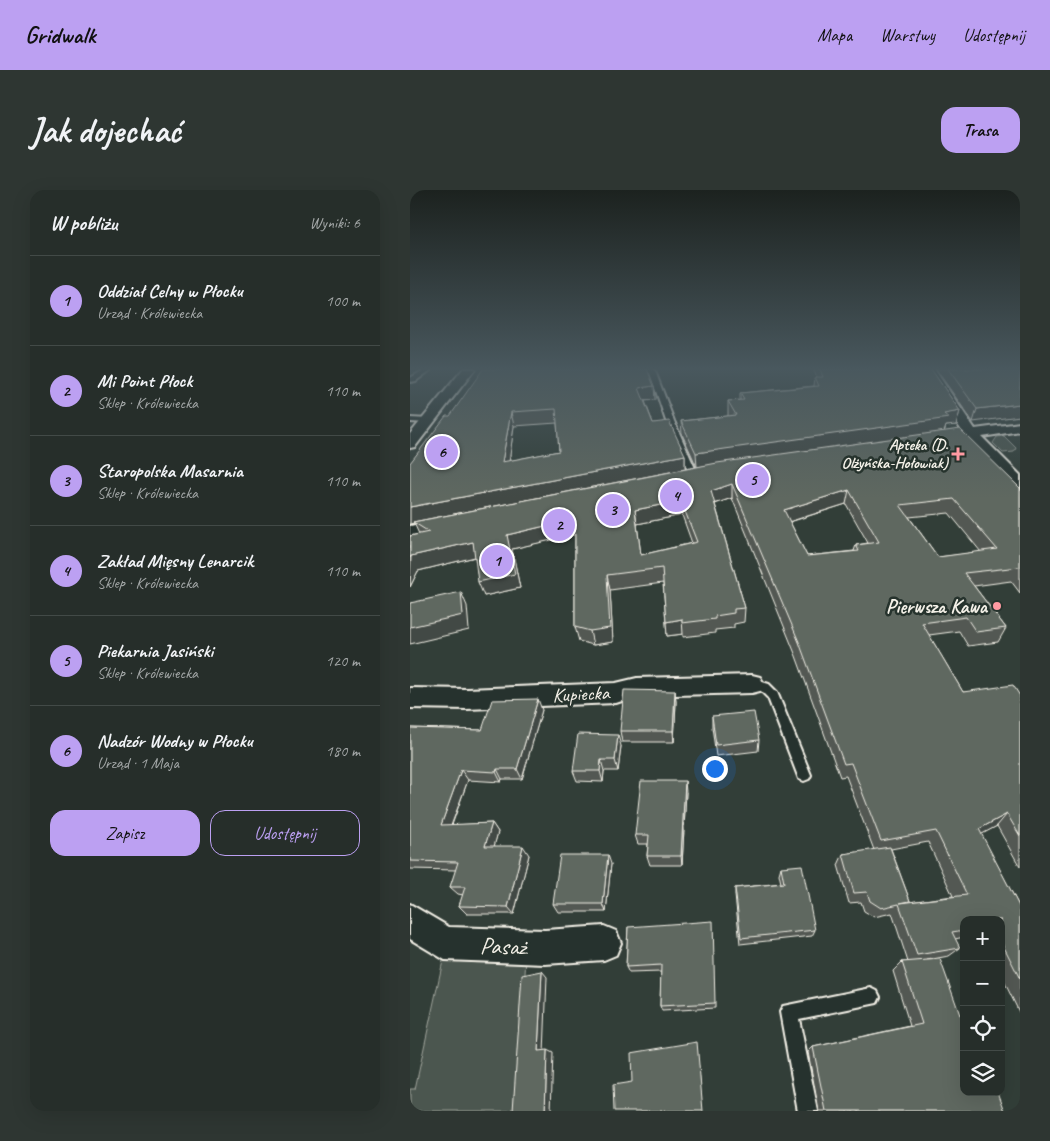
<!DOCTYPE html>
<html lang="pl">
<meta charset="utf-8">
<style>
:root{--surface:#262e2a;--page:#2e3632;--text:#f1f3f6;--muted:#a4a8a8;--line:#424a47;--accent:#bca0f2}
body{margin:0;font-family:Caveat,sans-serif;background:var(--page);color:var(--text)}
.controls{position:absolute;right:15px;bottom:15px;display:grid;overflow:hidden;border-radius:10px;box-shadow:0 5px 20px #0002}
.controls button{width:45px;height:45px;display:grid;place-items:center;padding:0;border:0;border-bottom:1px solid var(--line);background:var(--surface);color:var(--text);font:25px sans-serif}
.you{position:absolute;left:304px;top:578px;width:18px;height:18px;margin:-12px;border:4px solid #fff;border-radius:50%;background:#1a73e8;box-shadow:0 0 0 8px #1a73e833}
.badge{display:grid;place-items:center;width:32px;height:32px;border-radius:50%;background:var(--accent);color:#111;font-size:16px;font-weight:700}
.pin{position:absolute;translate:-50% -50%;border:2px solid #fff;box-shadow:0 1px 5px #0006}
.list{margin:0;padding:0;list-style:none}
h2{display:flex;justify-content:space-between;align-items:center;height:65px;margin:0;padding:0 20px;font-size:21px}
h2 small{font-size:16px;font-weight:400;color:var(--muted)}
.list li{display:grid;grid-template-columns:32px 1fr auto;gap:15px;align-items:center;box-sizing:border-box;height:90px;padding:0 20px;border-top:1px solid var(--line)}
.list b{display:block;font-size:19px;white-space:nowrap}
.list p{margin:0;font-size:16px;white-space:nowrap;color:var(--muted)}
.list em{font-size:16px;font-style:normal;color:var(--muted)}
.actions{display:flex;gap:10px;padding:15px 20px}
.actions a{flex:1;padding:11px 0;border:1px solid var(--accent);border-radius:15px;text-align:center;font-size:18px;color:var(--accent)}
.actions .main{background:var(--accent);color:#111}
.icon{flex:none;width:28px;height:28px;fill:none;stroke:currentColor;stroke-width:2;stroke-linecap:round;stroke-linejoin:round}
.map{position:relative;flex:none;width:610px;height:921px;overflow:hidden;border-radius:15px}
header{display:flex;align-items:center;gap:30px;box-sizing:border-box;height:70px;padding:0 25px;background:var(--accent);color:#111}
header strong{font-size:24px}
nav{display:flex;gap:28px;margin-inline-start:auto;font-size:18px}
.intro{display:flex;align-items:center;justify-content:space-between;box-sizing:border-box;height:120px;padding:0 30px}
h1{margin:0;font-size:35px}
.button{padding:12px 22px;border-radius:15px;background:var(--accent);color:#111;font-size:18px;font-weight:700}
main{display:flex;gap:30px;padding:0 30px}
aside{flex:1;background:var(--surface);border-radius:15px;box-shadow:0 5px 20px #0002}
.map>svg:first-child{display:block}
</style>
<header>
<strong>Gridwalk</strong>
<nav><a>Mapa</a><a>Warstwy</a><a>Udostępnij</a></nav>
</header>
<div class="intro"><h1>Jak dojechać</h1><a class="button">Trasa</a></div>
<main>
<aside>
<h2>W pobliżu<small>Wyniki: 6</small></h2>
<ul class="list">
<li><span class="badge">1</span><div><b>Oddział Celny w Płocku</b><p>Urząd · Królewiecka</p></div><em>100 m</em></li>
<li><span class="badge">2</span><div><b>Mi Point Płock</b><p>Sklep · Królewiecka</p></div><em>110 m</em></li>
<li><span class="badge">3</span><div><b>Staropolska Masarnia</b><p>Sklep · Królewiecka</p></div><em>110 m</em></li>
<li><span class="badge">4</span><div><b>Zakład Mięsny Lenarcik</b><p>Sklep · Królewiecka</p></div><em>110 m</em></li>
<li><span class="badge">5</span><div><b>Piekarnia Jasiński</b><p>Sklep · Królewiecka</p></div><em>120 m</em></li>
<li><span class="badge">6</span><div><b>Nadzór Wodny w Płocku</b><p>Urząd · 1 Maja</p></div><em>180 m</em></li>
</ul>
<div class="actions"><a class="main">Zapisz</a><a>Udostępnij</a></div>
</aside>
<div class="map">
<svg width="610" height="921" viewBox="0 0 610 921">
<rect width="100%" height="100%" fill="#323e38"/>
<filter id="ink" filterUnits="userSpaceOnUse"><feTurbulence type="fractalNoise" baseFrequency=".02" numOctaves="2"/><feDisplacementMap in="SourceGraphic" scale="10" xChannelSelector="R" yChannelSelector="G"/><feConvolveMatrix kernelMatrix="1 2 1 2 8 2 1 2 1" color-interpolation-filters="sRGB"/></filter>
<g filter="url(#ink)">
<g fill="#4c564f" stroke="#a0a49c">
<polygon points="594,246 606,258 604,262 593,263 583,253 587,247"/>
<polygon points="34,766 116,768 106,921 0,921 0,899 5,899"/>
</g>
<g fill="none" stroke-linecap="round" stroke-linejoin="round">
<defs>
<g id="lane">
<polygon points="16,179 22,179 6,191 0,192 0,188"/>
<polygon points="242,179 245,181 264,231 288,285 287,287 280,285 256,231 240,183 231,181"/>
<polygon points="0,228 19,229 23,231 19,233 0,232"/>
<polygon points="342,489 359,494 367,502 401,585 399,589 394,591 389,589 358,508 351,501 338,497 336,494 338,491"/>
<polygon points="461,798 467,801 470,807 467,813 389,829 408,921 388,921 370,822 373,816"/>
</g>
<g id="street">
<polygon points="53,179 65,179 5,257 0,258 0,244"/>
<polygon points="512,179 524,179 565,239 610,233 610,241 572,247 610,285 610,299 604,297 557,249 519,252 517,249 519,246 552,241"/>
<polygon points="37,329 43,330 46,334 43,338 0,346 0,336"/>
<polygon points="342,485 350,487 354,494 350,501 342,503 227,506 206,513 57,519 0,518 0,498 57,499 206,493 227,488"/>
<polygon points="0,714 39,737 135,740 194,736 206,741 211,753 206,765 194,770 135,774 35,770 0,749"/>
</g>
</defs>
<use href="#lane" stroke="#f4f1e8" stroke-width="4"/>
<use href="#street" stroke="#f4f1e8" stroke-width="4"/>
<use href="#lane" fill="#26332d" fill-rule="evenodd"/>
<use href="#street" fill="#26332d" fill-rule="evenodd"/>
</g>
<g fill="#525953" stroke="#f4f1e8" fill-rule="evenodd">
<path d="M403 179H521L550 221 546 235 536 236 534 242 610 298V403L601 391 564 396 596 438 588 452 558 456 549 441 519 445 553 502 610 506V677L587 636 571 644 610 718V824L591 785V730H554V747L545 749 550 758 539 766 517 770 550 825 595 921H409L398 862 403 857 500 836 483 781 492 772H498L482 723 464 727 454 721 451 712 439 713 428 675 433 664 464 660 436 586 430 587 386 466 322 308 305 314 335 418 334 432 324 434V438L305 440V443L273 447V444L257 446 253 393 200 400 203 452 183 455 169 451 165 437V344L102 359 110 398 74 406 65 367 8 381 0 397V346L9 344 4 333 0 334 40 226 244 196 245 210 235 211 243 233 275 265V279L287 277 272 244 271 231 318 226V211L330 210V203L404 196 405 187H407ZM147 233 149 261 99 271 104 236ZM436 314 458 353 446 355 444 361 397 366 380 332ZM539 323 571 362 528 367 499 327ZM272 325 282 353 231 365 227 334ZM518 652 543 706 499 712 500 711 481 659Z"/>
<polygon points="526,179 610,179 563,232"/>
<polygon points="265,501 266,512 264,552 212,552 210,541"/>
<polygon points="132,520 112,589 92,589 91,592 58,590 42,635 82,633 88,642 84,656 119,665 104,724 57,724 49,716 53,705 48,704 40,697 46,680 0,679 0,538 72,540"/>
<polygon points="302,526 349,550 348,561 306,566 302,537"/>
<polygon points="211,556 208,581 194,581 193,592 167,591 163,581"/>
<polygon points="276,602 272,675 240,675 237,666 238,654 228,654 225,645"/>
<polygon points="201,674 196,722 148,722 143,714"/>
<polygon points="371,677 405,740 402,746 330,754 325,705 325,698 371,693 369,684"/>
<polygon points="218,737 305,813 305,818 252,821 250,816 251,782 219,783 216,777"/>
</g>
<g fill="#424944" stroke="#f4f1e8">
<polygon points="244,196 245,210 231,211 229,198"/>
<polygon points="610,214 610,226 563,232 567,219"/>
<polygon points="550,221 546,235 536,236 534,242 287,277 286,263"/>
<polygon points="101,222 104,236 97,287 92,272"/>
<polygon points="275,265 275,279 3,332 4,333 0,334 0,317"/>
<polygon points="322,294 322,308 301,315 301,301"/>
<polygon points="439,300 436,314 372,334 374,320"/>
<polygon points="271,311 272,325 227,334 225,320"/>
<polygon points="165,329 168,344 102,359 110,398 74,406 68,392 97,345"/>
<polygon points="63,352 69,366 8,381 0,397 1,366"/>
<polygon points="197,385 200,400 203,452 183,455 180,441"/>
<polygon points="51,402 57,416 59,440 0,454 0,437"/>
<polygon points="272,429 273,444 257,446 256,432"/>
<polygon points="265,501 266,512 264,552 263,541"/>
<polygon points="128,509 132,520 112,589 107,579"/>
<polygon points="208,545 211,556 208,581 205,570"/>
<polygon points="191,570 194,581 193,592 190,581"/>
<polygon points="87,579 92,589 91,592 86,582"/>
<polygon points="51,580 58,590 38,644 31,635"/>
<polygon points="275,591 276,602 272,675 271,666"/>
<polygon points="597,624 587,636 559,651 569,639"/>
<polygon points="82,633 88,642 82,664 75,656"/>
<polygon points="113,656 119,665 104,724 98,717"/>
<polygon points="198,665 201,674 196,722 193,714"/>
<polygon points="132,781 137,787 134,864 128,861"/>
<polygon points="137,860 143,863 141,921 135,921"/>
</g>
<g fill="#5f6861" stroke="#f4f1e8" fill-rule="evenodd">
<path d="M73 179H237L244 196 229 198 243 233 259 231 275 265 0 317V273L36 226H40ZM146 219 149 261 92 272 101 222Z"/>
<polygon points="410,179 521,179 550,221 534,224 539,228 286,263 271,231 326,225 318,211 334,210 330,203 409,196 405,187 413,187"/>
<polygon points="538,179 610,179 610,214 567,219"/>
<path d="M550 239 610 298V378L609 377 554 383 596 438 566 442 556 427 512 433 553 502 603 495 610 506V646L597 624 569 639 610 718V789L591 751V730H554V740L542 742 550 758 507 765 489 714 471 718 460 711 457 702 444 703 433 664 480 657 500 711 490 713 557 705 526 641 471 651 441 573 434 574 389 452 322 294 301 301 335 418 324 419V423L305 426V429L272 433V429L256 432 252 378 197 385 200 438 180 441 165 437V329L97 345 105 384 68 392 63 352 1 366 0 368V346L19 342 3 332 307 273ZM439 300 469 352 446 355 449 361 397 366 374 320ZM544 309 587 359 528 367 490 315ZM271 311 287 352 231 365 225 320Z"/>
<polygon points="51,402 53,425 0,437 0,413"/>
<polygon points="214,500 265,501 263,541 210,541"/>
<polygon points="128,509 107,579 87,579 86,582 51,580 31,635 82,633 75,656 113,656 98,717 49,716 55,697 40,697 48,672 0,671 0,538 72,540 82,510"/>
<polygon points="344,522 349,550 306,555 302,526"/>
<polygon points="168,544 208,545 205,570 191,570 190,581 163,581"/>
<polygon points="231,591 275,591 271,666 237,666 239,645 225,645"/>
<polygon points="150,665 198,665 193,714 143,714"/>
<polygon points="392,675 405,740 331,748 325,698 374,693 371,677"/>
<polygon points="303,731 305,813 250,816 251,775 216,777 218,737"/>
<polygon points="530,769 550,825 554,825 554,902 588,902 595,921 416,921 403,857 512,834 492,772"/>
<polygon points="132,781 128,861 137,860 135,921 103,921 112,785"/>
<polygon points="287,852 293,921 204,921 203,895 222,892 221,863"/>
</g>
</g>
<linearGradient id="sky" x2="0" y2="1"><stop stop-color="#1c221f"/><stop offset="0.58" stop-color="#49585e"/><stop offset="1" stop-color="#49585e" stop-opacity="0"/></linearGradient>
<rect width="610" height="308" fill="url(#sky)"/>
<g fill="#ff9aa2" stroke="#26332d" stroke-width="2">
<path d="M545.5 256.5h5v5h5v5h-5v5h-5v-5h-5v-5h5z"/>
<circle cx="587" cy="416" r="5"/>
</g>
<g text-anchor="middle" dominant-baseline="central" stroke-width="5" stroke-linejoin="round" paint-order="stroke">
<g font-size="16" font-weight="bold" fill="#f4f1e8" stroke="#26332d" text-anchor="end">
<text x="538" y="255">Apteka (D.<tspan x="538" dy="18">Olżyńska-Hołowiak)</tspan></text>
</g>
<g font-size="20" font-weight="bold" fill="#f4f1e8" stroke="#26332d" text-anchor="end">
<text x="577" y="416">Pierwsza Kawa</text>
</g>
<g font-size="20" fill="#f4f1e8" stroke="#26332d">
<text transform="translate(171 504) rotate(-3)">Kupiecka</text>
</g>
<g font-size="24" fill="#f4f1e8" stroke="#26332d">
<text transform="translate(93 756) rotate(2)">Pasaż</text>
</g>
</g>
</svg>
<div class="controls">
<button>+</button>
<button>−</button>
<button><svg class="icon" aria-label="locate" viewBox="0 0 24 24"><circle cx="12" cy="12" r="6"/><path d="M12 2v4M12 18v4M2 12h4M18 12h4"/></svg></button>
<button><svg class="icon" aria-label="layers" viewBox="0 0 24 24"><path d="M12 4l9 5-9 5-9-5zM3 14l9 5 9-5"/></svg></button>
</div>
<div class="you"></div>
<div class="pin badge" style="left:87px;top:371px">1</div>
<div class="pin badge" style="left:149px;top:335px">2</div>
<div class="pin badge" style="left:203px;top:320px">3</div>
<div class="pin badge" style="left:266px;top:306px">4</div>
<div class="pin badge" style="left:343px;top:290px">5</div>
<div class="pin badge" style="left:32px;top:262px">6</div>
</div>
</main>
